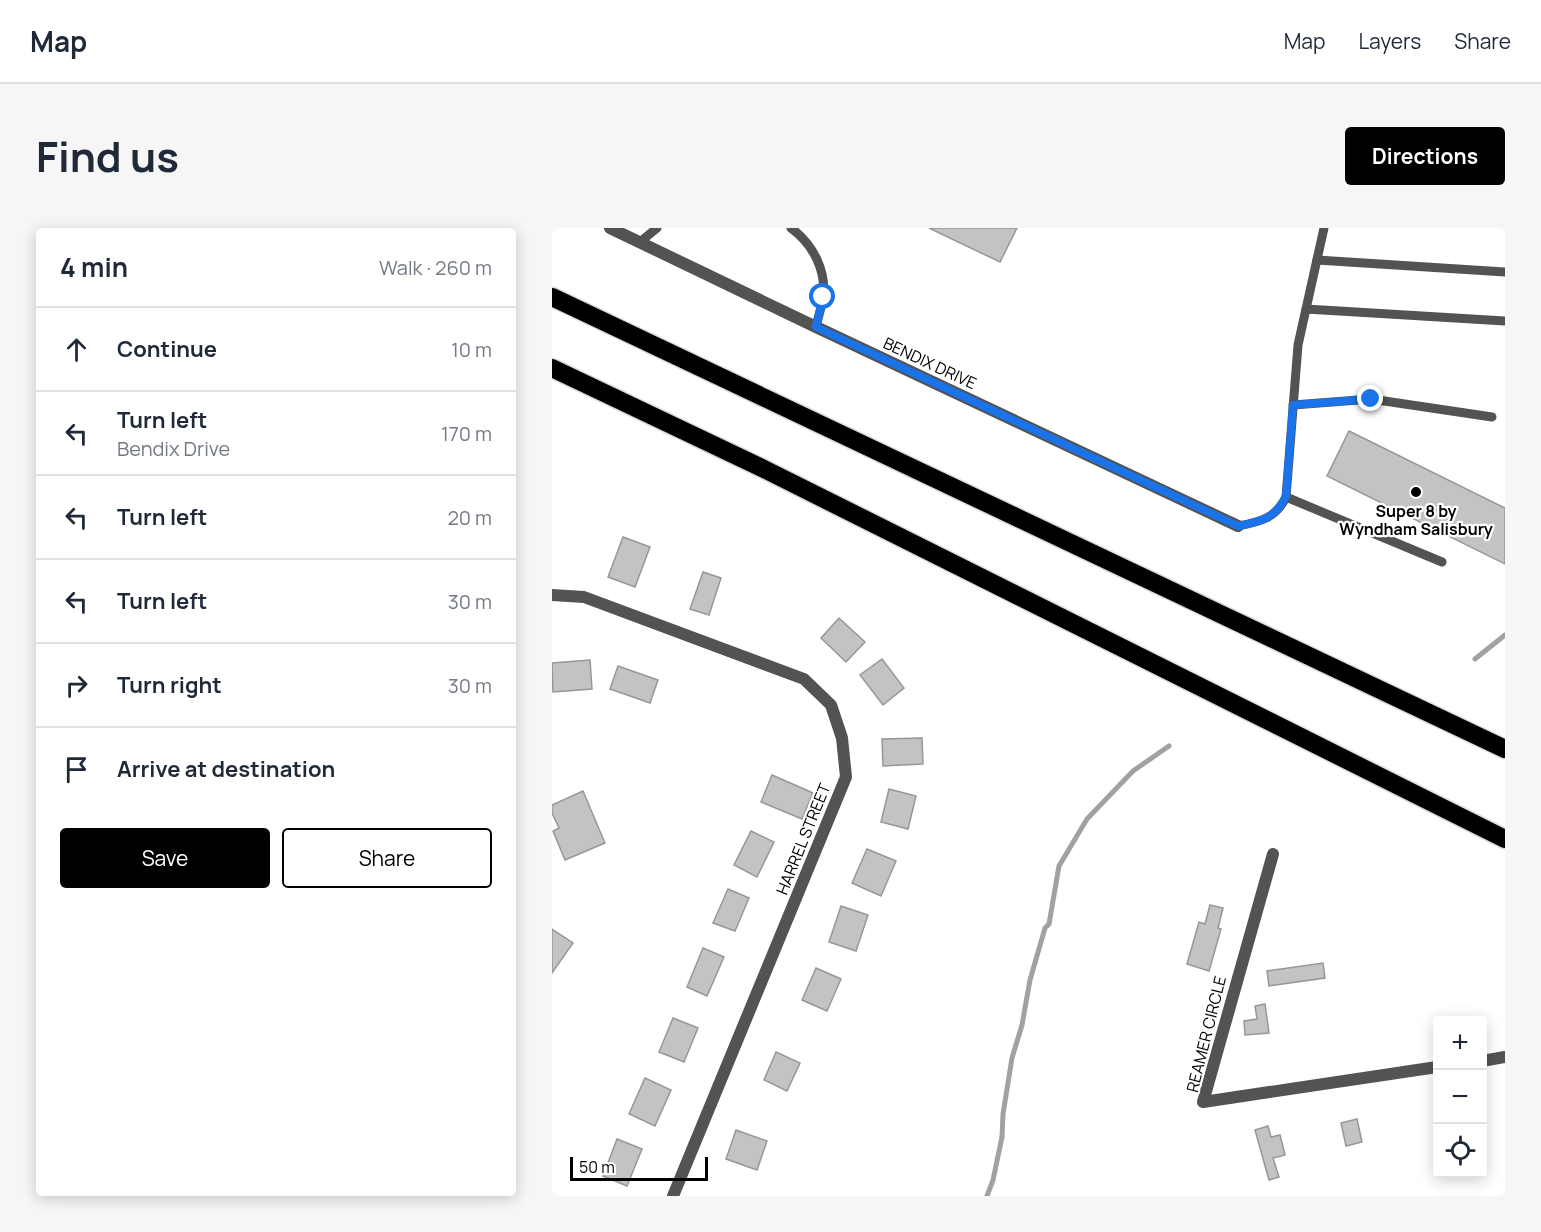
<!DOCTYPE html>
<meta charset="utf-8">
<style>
:root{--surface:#fff;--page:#f6f6f7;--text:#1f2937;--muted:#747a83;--line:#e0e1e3;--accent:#000}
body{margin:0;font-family:Manrope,sans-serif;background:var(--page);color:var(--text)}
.controls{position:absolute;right:18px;bottom:18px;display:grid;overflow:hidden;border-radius:6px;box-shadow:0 3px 15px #0003}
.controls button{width:54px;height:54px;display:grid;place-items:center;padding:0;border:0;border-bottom:2px solid var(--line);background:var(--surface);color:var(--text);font:30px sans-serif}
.scale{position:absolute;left:18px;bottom:15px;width:138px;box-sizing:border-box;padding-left:6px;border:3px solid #000;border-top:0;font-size:16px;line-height:21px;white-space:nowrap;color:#000;-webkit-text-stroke:4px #fff;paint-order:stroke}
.stop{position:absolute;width:18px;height:18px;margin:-14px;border:4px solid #1a73e8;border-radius:50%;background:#fff}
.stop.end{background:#1a73e8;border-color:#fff;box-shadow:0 2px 6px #0008}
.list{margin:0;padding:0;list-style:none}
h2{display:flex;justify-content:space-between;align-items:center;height:78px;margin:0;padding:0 24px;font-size:26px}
h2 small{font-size:20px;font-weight:400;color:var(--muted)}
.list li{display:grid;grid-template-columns:39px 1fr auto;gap:18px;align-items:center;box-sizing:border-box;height:84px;padding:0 24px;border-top:2px solid var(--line)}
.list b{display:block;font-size:22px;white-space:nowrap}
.list p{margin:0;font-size:20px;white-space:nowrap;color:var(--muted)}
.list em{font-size:20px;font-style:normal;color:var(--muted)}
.actions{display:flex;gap:12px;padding:18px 24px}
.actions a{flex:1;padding:14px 0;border:2px solid var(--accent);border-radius:6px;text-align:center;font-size:21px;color:var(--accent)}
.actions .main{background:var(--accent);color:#fff}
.icon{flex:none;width:33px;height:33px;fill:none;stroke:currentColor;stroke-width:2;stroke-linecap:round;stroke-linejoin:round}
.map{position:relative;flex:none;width:953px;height:968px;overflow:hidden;border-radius:6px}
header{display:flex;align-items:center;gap:36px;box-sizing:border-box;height:84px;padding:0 30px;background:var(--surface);border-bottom:2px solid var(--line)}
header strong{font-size:28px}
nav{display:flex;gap:33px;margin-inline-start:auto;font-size:21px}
.intro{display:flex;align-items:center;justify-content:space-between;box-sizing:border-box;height:144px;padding:0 36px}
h1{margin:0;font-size:42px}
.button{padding:15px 27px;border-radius:6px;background:var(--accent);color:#fff;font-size:21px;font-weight:700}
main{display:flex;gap:36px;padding:0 36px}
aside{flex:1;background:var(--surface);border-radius:6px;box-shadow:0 3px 15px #0003}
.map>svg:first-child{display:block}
</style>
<header>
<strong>Map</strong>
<nav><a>Map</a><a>Layers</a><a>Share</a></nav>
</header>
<div class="intro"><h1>Find us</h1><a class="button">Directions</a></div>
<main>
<aside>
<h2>4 min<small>Walk · 260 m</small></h2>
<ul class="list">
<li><svg class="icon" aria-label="ahead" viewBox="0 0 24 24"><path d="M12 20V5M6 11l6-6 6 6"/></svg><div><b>Continue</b></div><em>10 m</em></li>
<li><svg class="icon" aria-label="left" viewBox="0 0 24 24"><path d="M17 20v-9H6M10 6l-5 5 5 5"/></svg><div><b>Turn left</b><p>Bendix Drive</p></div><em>170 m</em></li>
<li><svg class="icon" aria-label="left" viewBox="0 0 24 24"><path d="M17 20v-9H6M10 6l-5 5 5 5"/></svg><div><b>Turn left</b></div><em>20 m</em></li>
<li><svg class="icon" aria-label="left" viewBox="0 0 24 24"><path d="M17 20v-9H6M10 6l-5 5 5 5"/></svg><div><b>Turn left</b></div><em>30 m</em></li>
<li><svg class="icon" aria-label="right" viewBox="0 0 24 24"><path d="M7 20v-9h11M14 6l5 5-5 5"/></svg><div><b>Turn right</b></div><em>30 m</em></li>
<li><svg class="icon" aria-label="arrive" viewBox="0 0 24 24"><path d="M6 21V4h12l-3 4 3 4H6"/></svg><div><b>Arrive at destination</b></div></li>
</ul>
<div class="actions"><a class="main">Save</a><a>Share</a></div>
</aside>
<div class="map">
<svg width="953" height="968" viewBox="0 0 953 968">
<rect width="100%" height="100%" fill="#fff"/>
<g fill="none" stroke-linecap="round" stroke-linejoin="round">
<g stroke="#a1a1a1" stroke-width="5">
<polyline points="923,431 953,407"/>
<polyline points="435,968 441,952 450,909 451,886 460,830 470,797 478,752 493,700 497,696 507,638 535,591 581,543 617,518"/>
</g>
</g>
<g fill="#c3c3c3" stroke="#979797" stroke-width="1.5">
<polygon points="377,0 465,0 448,34"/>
<polygon points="797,203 953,280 953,336 775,248"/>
<polygon points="71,309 98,319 83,359 56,349"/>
<polygon points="151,344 169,350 157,387 138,381"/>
<polygon points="287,390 313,414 294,434 269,410"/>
<polygon points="330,431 352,460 331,477 308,447"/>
<polygon points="38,432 40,461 1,464 0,435"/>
<polygon points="66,438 106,452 98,475 58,461"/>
<polygon points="370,510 371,536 331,538 330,511"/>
<polygon points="220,547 261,565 250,591 209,574"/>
<polygon points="337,561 364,568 356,601 329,594"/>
<polygon points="31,563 53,615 13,632 1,603 7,600 0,585 0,577"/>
<polygon points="199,603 222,614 205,649 182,637"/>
<polygon points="315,621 344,633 329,668 300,655"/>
<polygon points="176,661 197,670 183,703 161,695"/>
<polygon points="658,677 671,680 666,700 669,701 657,743 635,736 647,694 653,696"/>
<polygon points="289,678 316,687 304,723 277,714"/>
<polygon points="0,701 21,715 0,745"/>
<polygon points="151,720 172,729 155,768 135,759"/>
<polygon points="771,735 773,750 717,758 715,743"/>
<polygon points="264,740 289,751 275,783 250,772"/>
<polygon points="713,776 717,805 693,807 692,793 705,791 703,778"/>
<polygon points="121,790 146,800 132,834 107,824"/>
<polygon points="224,824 248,835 235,863 212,852"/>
<polygon points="93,850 119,862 103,898 77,886"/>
<polygon points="805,891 810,914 794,918 789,895"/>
<polygon points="716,898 719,909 728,907 733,927 721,930 727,949 717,952 703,902"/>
<polygon points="184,902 215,913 205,942 174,931"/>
<polygon points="65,911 90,921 75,958 51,948"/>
</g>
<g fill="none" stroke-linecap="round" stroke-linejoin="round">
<defs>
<g id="highway">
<polyline points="0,69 953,521"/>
<polyline points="0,140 214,242 953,611"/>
</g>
</defs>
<use href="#highway" stroke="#dbdbdb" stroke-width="21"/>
<g stroke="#535353" stroke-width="9">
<path d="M239 0C261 16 275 43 271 71 269 80 266 90 264 99"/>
<polyline points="88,14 105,0"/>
<polyline points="765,32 953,44"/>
<polyline points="754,81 953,93"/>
<polyline points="741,177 819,171 940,189"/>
<polyline points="734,269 890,334"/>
<path d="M686 298C708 294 724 290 734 269L746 117 772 0"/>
</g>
<g stroke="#535353" stroke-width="12">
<polyline points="58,0 264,99 686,298"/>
<polyline points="0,367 32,369 252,451 279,477 290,510 294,549 121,968"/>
<polyline points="721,626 651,874 885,839"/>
<polyline points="930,833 953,829"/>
</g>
<use href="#highway" stroke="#000" stroke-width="18"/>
</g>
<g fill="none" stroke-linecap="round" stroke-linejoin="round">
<path stroke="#1a73e8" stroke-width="8" d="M271 69 264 99 686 298C708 294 724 290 734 268L741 177 819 171"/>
</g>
<circle fill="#000" stroke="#fff" stroke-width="2" cx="864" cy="264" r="6"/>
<g text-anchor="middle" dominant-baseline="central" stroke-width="4.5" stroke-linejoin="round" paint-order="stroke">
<g font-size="16" fill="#000" stroke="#fff">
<text transform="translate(378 135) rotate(25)">BENDIX DRIVE</text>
<text transform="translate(251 611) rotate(-68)">HARREL STREET</text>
<text transform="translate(654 806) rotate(-76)">REAMER CIRCLE</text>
</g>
<g font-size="16" font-weight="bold" fill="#000" stroke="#fff">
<text x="864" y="283">Super 8 by<tspan x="864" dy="18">Wyndham Salisbury</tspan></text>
</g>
</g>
</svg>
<div class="controls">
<button>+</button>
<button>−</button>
<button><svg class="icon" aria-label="locate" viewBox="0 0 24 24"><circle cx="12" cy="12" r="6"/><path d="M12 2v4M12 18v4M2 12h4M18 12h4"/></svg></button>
</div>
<div class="scale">50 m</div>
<div class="stop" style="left:271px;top:69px"></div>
<div class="stop end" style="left:819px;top:171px"></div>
</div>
</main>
